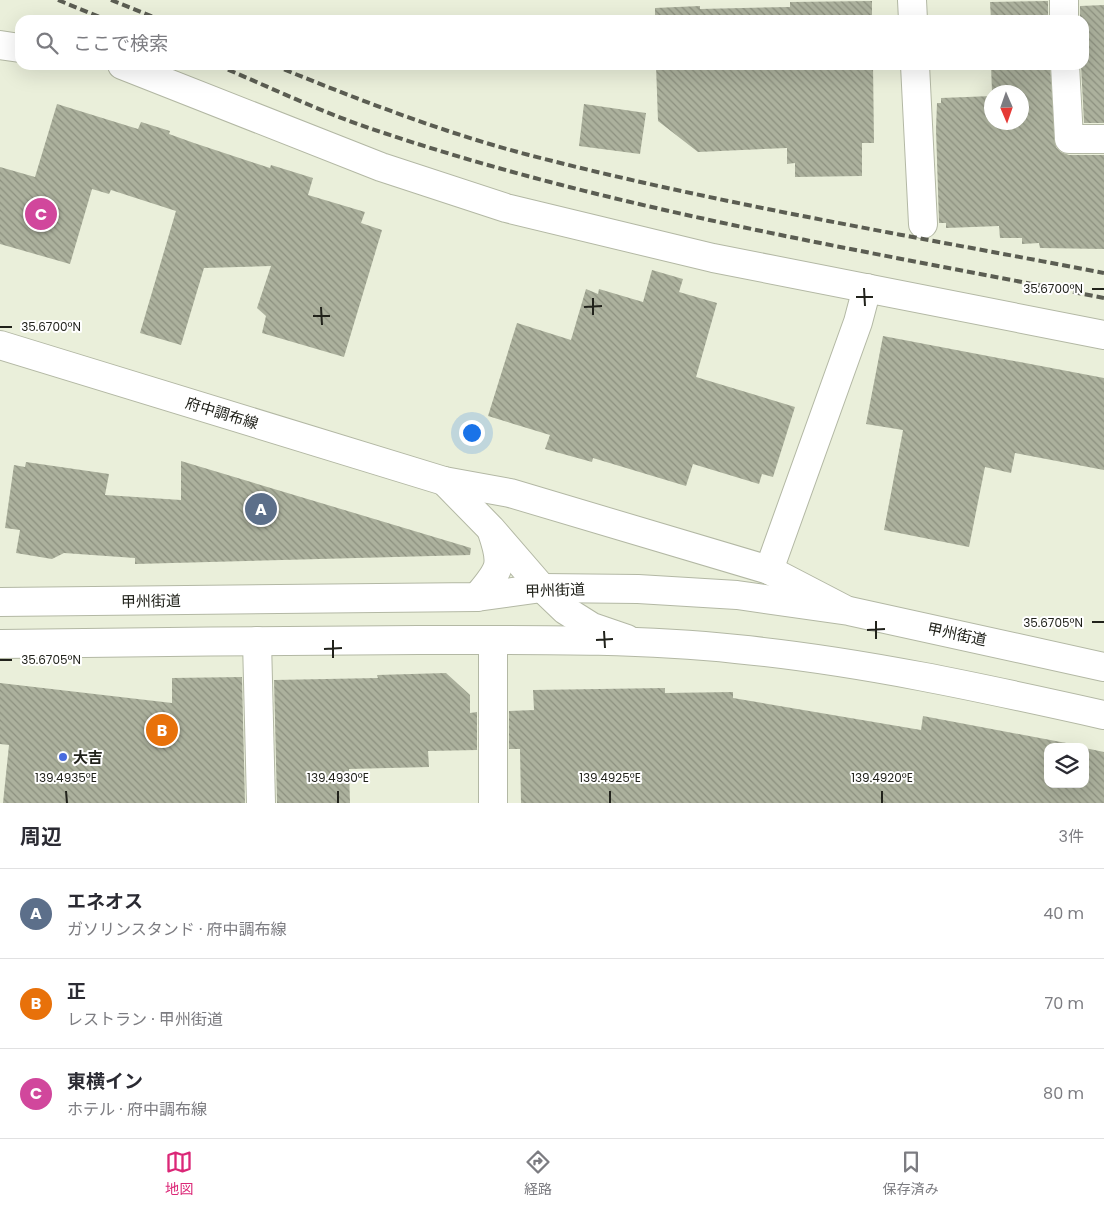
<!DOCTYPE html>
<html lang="ja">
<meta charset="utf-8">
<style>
:root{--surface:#fff;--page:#f2f2f3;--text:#2b2b33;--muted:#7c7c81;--line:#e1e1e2;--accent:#db2777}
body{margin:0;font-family:Poppins,"Noto Sans JP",sans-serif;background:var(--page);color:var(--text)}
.controls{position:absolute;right:15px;bottom:15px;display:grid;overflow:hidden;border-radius:10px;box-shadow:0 5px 20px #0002}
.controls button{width:45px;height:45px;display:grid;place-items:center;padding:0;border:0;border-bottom:1px solid var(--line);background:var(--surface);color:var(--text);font:25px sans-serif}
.compass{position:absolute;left:984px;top:85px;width:45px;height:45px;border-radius:50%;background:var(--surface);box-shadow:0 5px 20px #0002;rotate:178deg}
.you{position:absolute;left:471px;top:432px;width:18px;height:18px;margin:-12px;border:4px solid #fff;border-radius:50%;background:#1a73e8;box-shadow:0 0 0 8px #1a73e833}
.badge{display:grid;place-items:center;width:32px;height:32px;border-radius:50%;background:var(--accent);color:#fff;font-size:16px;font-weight:700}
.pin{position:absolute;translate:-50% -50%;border:2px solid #fff;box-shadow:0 1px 5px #0006}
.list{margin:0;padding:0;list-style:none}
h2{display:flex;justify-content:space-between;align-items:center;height:65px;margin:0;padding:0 20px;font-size:21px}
h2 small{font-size:16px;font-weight:400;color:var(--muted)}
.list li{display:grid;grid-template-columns:32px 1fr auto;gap:15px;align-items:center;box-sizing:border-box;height:90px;padding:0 20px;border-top:1px solid var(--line)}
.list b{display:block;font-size:19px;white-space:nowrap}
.list p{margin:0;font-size:16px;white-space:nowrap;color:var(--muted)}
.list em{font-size:16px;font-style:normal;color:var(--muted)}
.icon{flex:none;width:28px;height:28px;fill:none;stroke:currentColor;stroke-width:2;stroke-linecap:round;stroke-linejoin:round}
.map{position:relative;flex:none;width:1104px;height:803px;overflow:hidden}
.search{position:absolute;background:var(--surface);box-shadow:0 5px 20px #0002;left:15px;right:15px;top:15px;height:55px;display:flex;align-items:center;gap:12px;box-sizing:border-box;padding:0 18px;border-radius:15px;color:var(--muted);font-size:19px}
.sheet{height:335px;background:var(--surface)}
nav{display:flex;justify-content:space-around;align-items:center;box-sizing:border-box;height:70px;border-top:1px solid var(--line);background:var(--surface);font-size:14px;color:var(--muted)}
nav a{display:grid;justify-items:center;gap:2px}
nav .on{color:var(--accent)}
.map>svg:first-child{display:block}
</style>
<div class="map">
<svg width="1104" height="803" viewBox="0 0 1104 803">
<defs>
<pattern id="building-back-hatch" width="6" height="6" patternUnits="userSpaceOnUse" patternTransform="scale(1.25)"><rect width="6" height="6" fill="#acb19d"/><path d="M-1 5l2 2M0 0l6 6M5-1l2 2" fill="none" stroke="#8c907f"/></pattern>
</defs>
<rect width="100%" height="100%" fill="#eaefda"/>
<g fill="url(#building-back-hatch)">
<polygon points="872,1 872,20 655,20 655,8 700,6 700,9 790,7 790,2"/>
<polygon points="1048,1 1048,20 991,20 990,2"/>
<polygon points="1104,5 1104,123 1084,123 1081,65 1084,65 1084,20 1080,20 1080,6"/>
<polygon points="656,65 873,65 874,143 862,143 862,176 795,177 795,163 787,164 787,148 698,152 658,121"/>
<polygon points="991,65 1050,65 1056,147 1061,152 1069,155 1104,155 1104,249 1040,248 1039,243 1022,244 1022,238 1000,238 999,226 946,228 946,223 939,223 936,129 937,103 941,103 941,98 992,96 992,122 1022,122 1022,92 992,92"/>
<polygon points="57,104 138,129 141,122 170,131 169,134 194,143 270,168 271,165 313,178 308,195 365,212 361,223 382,230 344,357 262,333 266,316 257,308 271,266 204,268 181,345 140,333 176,211 111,190 109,194 92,189 70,264 0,244 0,167 35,177"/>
<polygon points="584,104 646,113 640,154 579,146"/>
<polygon points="652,270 683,279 679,292 717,303 696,377 795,407 773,477 762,474 759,484 693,464 686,486 593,458 592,462 545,449 550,435 488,416 517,323 571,340 586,289 598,294 599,289 643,302"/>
<polygon points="883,336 1104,378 1104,470 1015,453 1011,473 985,467 969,547 884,530 903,430 866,424"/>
<polygon points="181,461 471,548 470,555 135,564 135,558 64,553 52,559 16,553 20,530 5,528 14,465 25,467 26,462 109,474 105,495 181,500"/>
<polygon points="446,673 470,695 470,713 477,712 477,750 428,751 429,767 349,769 350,803 277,803 274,680 378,678 377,675"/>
<polygon points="242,677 245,803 3,803 9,745 0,744 0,683 172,703 172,678"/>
<polygon points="665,688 665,693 733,692 733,698 921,730 923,716 1082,746 1048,747 1048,784 1085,784 1085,748 1104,752 1104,803 521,803 520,749 509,749 509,711 534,710 533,690"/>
</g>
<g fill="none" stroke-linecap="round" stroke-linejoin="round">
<defs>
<g id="minor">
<polyline points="912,0 913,20"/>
<polyline points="1064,0 1064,20"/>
<polyline points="0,45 20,48"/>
<polyline points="122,65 381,167 506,208 713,258 1104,335"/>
<polyline points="915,65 923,224"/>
<polyline points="1065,65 1069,139 1104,139"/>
<polyline points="769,570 858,322 867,288"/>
<polyline points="493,640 493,803"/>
<polyline points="257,641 261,803"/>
</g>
<g id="major">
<polyline points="0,345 444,481 510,493 769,570 844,609"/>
<polyline points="444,481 491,529 542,588 565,610 592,627 627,639"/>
<path d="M477 597C500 569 504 567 492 532"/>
</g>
<g id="highway">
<polyline points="0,602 477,597 542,588 638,589 737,595 849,611 1104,667"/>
<path d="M0 644C140 642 279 641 419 640 524 640 631 638 736 649 860 661 983 688 1104 715"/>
</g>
</defs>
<use href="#minor" stroke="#b3b8a4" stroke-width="30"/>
<use href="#major" stroke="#b3b8a4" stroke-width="30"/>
<use href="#highway" stroke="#b3b8a4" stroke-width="30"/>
<use href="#minor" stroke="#fff" stroke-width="28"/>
<use href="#major" stroke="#fff" stroke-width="28"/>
<use href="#highway" stroke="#fff" stroke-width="28"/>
<g stroke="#5b5d52" stroke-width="4" stroke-dasharray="8 4" stroke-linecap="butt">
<polyline points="58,0 107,20"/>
<polyline points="111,0 161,20"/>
<path d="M217 65C272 88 327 115 384 133 618 211 862 250 1104 298"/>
<path d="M273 65C357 99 441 132 529 155 718 204 912 236 1104 273"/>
</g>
</g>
<path fill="none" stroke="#21221b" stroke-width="2" d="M864 288 865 306M1092 289H1104M856 297H873M593 298V315M321 307 322 325M584 307 602 306M313 316H330M0 327H12M876 621V639M1092 622H1104M867 630 885 629M604 631 605 648M333 640V658M596 640 613 639M324 649 342 648M0 660H12M66 791 67 803M338 791V803M610 791V803M882 791V803"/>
<circle fill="#486bde" stroke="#fff" stroke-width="2" cx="63" cy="757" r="5"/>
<g text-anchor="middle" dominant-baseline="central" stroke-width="4" stroke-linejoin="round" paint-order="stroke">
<g font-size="15" fill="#21221b" stroke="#fff">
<text transform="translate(222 413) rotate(17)">府中調布線</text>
<text transform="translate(555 590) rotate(-2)">甲州街道</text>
<text transform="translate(151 601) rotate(-1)">甲州街道</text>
<text transform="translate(957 634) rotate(12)">甲州街道</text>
</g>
<g font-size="15" font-weight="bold" fill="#21221b" stroke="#fff" text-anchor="start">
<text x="73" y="757">大吉</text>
</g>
</g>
<g font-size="12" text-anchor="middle" fill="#21221b" stroke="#fff" stroke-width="4" stroke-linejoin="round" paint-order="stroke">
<text x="1053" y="293">35.6700°N</text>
<text x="51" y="331">35.6700°N</text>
<text x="1053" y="627">35.6705°N</text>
<text x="51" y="664">35.6705°N</text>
<text x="66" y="782">139.4935°E</text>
<text x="338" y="782">139.4930°E</text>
<text x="610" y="782">139.4925°E</text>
<text x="882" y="782">139.4920°E</text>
</g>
</svg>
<div class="controls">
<button><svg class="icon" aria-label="layers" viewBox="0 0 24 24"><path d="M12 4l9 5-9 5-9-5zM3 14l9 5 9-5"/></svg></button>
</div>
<svg class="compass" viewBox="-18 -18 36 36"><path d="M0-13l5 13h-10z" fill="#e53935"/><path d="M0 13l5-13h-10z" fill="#7c7c81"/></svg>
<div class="you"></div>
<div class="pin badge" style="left:261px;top:509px;background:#5c6f8a">A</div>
<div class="pin badge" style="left:162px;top:730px;background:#e8710a">B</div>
<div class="pin badge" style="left:41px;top:214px;background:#d1479c">C</div>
<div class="search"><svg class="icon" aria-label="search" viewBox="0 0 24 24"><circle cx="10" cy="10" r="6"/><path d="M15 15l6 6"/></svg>ここで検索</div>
</div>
<section class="sheet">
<h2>周辺<small>3件</small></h2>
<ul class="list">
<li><span class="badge" style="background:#5c6f8a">A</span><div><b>エネオス</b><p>ガソリンスタンド · 府中調布線</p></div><em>40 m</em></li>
<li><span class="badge" style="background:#e8710a">B</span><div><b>正</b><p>レストラン · 甲州街道</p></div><em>70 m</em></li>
<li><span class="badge" style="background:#d1479c">C</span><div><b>東横イン</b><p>ホテル · 府中調布線</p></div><em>80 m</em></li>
</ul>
</section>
<nav>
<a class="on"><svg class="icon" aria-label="map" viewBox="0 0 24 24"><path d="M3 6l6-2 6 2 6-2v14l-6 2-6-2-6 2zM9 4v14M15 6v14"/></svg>地図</a>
<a><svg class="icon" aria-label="directions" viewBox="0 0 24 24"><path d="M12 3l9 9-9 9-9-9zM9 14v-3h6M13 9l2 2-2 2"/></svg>経路</a>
<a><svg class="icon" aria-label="saved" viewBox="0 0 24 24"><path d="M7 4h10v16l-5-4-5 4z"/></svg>保存済み</a>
</nav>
